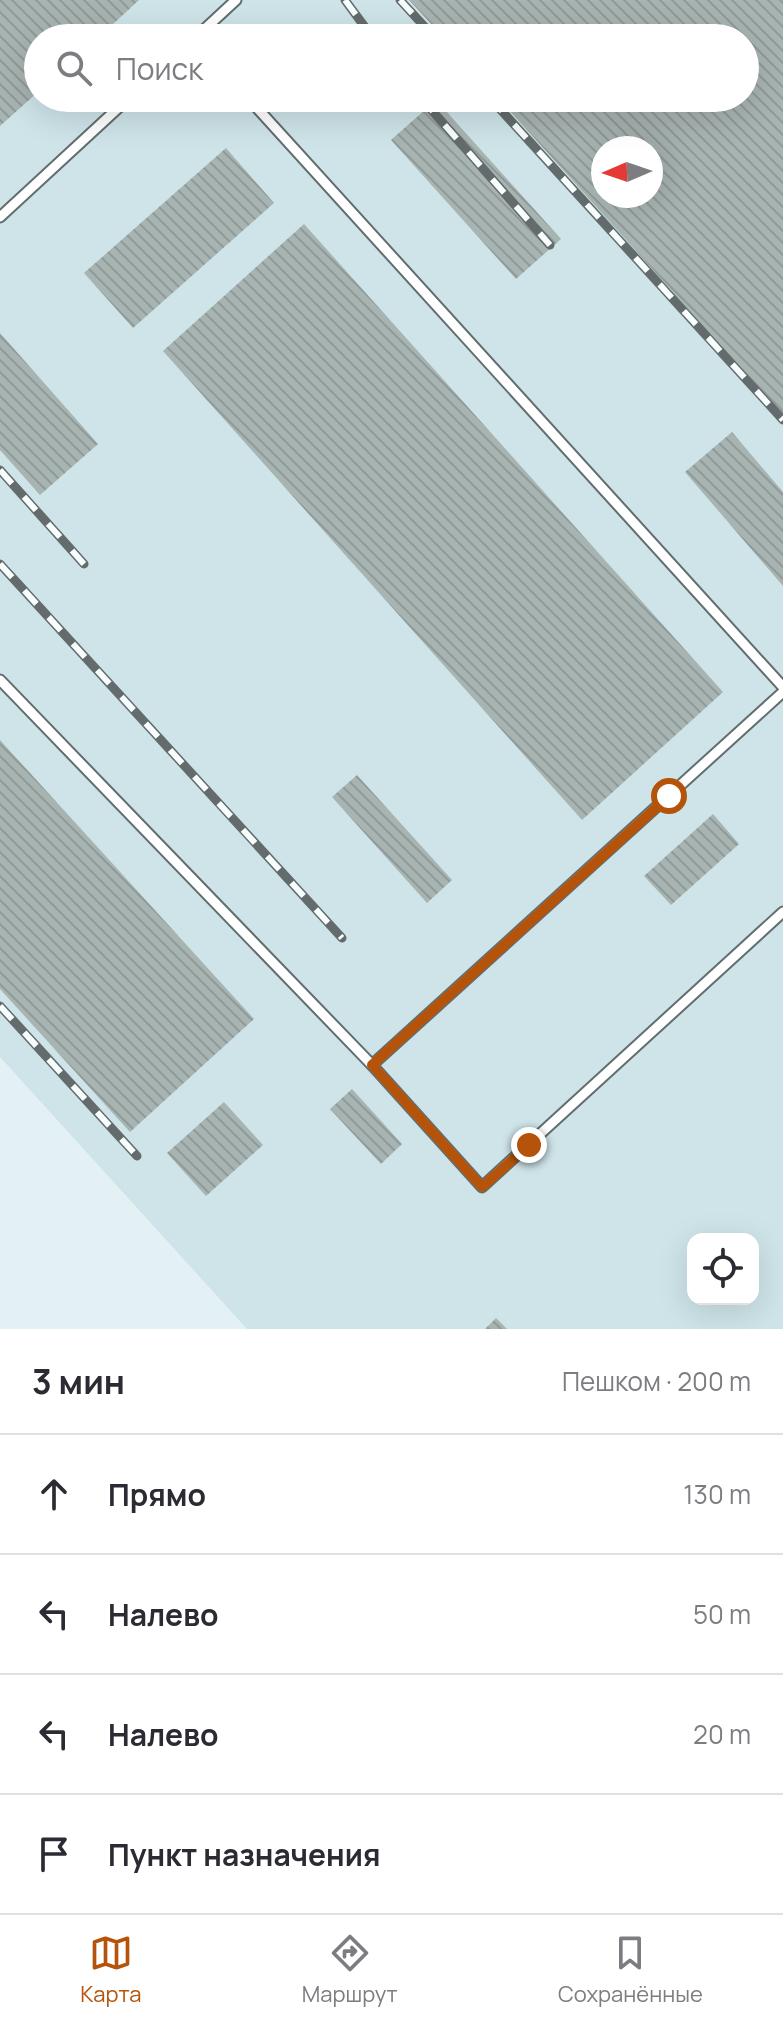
<!DOCTYPE html>
<html lang="ru">
<meta charset="utf-8">
<style>
:root{--surface:#fff;--page:#f2f2f3;--text:#2b2b33;--muted:#7c7c81;--line:#e1e1e2;--accent:#b45309}
body{margin:0;font-family:Manrope,sans-serif;background:var(--page);color:var(--text)}
.controls{position:absolute;right:24px;bottom:24px;display:grid;overflow:hidden;border-radius:16px;box-shadow:0 8px 32px #0002}
.controls button{width:72px;height:72px;display:grid;place-items:center;padding:0;border:0;border-bottom:2px solid var(--line);background:var(--surface);color:var(--text);font:40px sans-serif}
.compass{position:absolute;left:591px;top:136px;width:72px;height:72px;border-radius:50%;background:var(--surface);box-shadow:0 8px 32px #0002;rotate:268deg}
.stop{position:absolute;width:24px;height:24px;margin:-18px;border:6px solid #b45309;border-radius:50%;background:#fff}
.stop.end{background:#b45309;border-color:#fff;box-shadow:0 2px 8px #0008}
.list{margin:0;padding:0;list-style:none}
h2{display:flex;justify-content:space-between;align-items:center;height:104px;margin:0;padding:0 32px;font-size:34px}
h2 small{font-size:26px;font-weight:400;color:var(--muted)}
.list li{display:grid;grid-template-columns:52px 1fr auto;gap:24px;align-items:center;box-sizing:border-box;height:120px;padding:0 32px;border-top:2px solid var(--line)}
.list b{display:block;font-size:30px;white-space:nowrap}
.list em{font-size:26px;font-style:normal;color:var(--muted)}
.icon{flex:none;width:44px;height:44px;fill:none;stroke:currentColor;stroke-width:2;stroke-linecap:round;stroke-linejoin:round}
.map{position:relative;flex:none;width:783px;height:1329px;overflow:hidden}
.search{position:absolute;background:var(--surface);box-shadow:0 8px 32px #0002;left:24px;right:24px;top:24px;height:88px;display:flex;align-items:center;gap:20px;box-sizing:border-box;padding:0 28px;border-radius:44px;color:var(--muted);font-size:30px}
.sheet{height:584px;background:var(--surface)}
nav{display:flex;justify-content:space-around;align-items:center;box-sizing:border-box;height:112px;border-top:2px solid var(--line);background:var(--surface);font-size:22px;color:var(--muted)}
nav a{display:grid;justify-items:center;gap:4px}
nav .on{color:var(--accent)}
.map>svg:first-child{display:block}
</style>
<div class="map">
<svg width="783" height="1329" viewBox="0 0 783 1329">
<defs>
<pattern id="building-back-hatch" width="6" height="6" patternUnits="userSpaceOnUse" patternTransform="scale(2)"><rect width="6" height="6" fill="#a8b4b2"/><path d="M-1 5l2 2M0 0l6 6M5-1l2 2" fill="none" stroke="#909a98"/></pattern>
</defs>
<rect width="100%" height="100%" fill="#e4f1f4"/>
<path fill="#cee4e9" fill-rule="evenodd" d="M0 0H783V1329H247L0 1057ZM38 38H745V98H38ZM603 148H651V196H603ZM693 1239H753V1299H693Z"/>
<g fill="url(#building-back-hatch)" fill-rule="evenodd">
<polygon points="0,0 139,0 98,38 38,38 38,92 0,126"/>
<path d="M409 0H783V414L498 98H745V38H444ZM603 148H651V196H603Z"/>
<polygon points="436,100 561,239 516,279 391,140"/>
<polygon points="226,148 274,203 133,328 84,273"/>
<polygon points="304,224 723,692 582,820 163,351"/>
<polygon points="0,333 98,444 40,495 0,450"/>
<polygon points="732,432 783,492 783,586 685,472"/>
<polygon points="0,740 254,1019 130,1132 0,989"/>
<polygon points="357,775 452,880 427,903 332,797"/>
<polygon points="713,814 739,844 671,905 644,876"/>
<polygon points="352,1089 402,1144 381,1164 330,1109"/>
<polygon points="224,1102 263,1145 206,1196 167,1153"/>
<polygon points="496,1318 507,1329 485,1329"/>
</g>
<g fill="none" stroke-linecap="round" stroke-linejoin="round">
<defs>
<g id="service">
<polyline points="195,38 236,0"/>
<polyline points="248,98 783,687"/>
<polyline points="0,217 129,98"/>
<polyline points="0,680 372,1065 482,1187 783,912"/>
<polyline points="372,1065 783,692"/>
</g>
</defs>
<use href="#service" stroke="#626d6f" stroke-width="13"/>
<use href="#service" stroke="#fff" stroke-width="9"/>
<defs>
<g id="rail">
<polyline points="345,0 373,38"/>
<polyline points="400,0 435,38"/>
<polyline points="421,98 550,245"/>
<polyline points="490,98 783,420"/>
<polyline points="0,470 84,564"/>
<polyline points="0,564 342,938"/>
<polyline points="0,1006 137,1156"/>
</g>
</defs>
<use href="#rail" stroke="#636b6c" stroke-width="9"/>
<use href="#rail" stroke="#f8fdfe" stroke-width="6" stroke-dasharray="18" stroke-linecap="butt"/>
</g>
<g fill="none" stroke-linecap="round" stroke-linejoin="round">
<polyline stroke="#b45309" stroke-width="10" points="529,1145 482,1187 372,1065 669,796"/>
</g>
</svg>
<div class="controls">
<button><svg class="icon" aria-label="locate" viewBox="0 0 24 24"><circle cx="12" cy="12" r="6"/><path d="M12 2v4M12 18v4M2 12h4M18 12h4"/></svg></button>
</div>
<svg class="compass" viewBox="-18 -18 36 36"><path d="M0-13l5 13h-10z" fill="#e53935"/><path d="M0 13l5-13h-10z" fill="#7c7c81"/></svg>
<div class="stop" style="left:669px;top:796px"></div>
<div class="stop end" style="left:529px;top:1145px"></div>
<div class="search"><svg class="icon" aria-label="search" viewBox="0 0 24 24"><circle cx="10" cy="10" r="6"/><path d="M15 15l6 6"/></svg>Поиск</div>
</div>
<section class="sheet">
<h2>3 мин<small>Пешком · 200 m</small></h2>
<ul class="list">
<li><svg class="icon" aria-label="ahead" viewBox="0 0 24 24"><path d="M12 20V5M6 11l6-6 6 6"/></svg><div><b>Прямо</b></div><em>130 m</em></li>
<li><svg class="icon" aria-label="left" viewBox="0 0 24 24"><path d="M17 20v-9H6M10 6l-5 5 5 5"/></svg><div><b>Налево</b></div><em>50 m</em></li>
<li><svg class="icon" aria-label="left" viewBox="0 0 24 24"><path d="M17 20v-9H6M10 6l-5 5 5 5"/></svg><div><b>Налево</b></div><em>20 m</em></li>
<li><svg class="icon" aria-label="arrive" viewBox="0 0 24 24"><path d="M6 21V4h12l-3 4 3 4H6"/></svg><div><b>Пункт назначения</b></div></li>
</ul>
</section>
<nav>
<a class="on"><svg class="icon" aria-label="map" viewBox="0 0 24 24"><path d="M3 6l6-2 6 2 6-2v14l-6 2-6-2-6 2zM9 4v14M15 6v14"/></svg>Карта</a>
<a><svg class="icon" aria-label="directions" viewBox="0 0 24 24"><path d="M12 3l9 9-9 9-9-9zM9 14v-3h6M13 9l2 2-2 2"/></svg>Маршрут</a>
<a><svg class="icon" aria-label="saved" viewBox="0 0 24 24"><path d="M7 4h10v16l-5-4-5 4z"/></svg>Сохранённые</a>
</nav>
